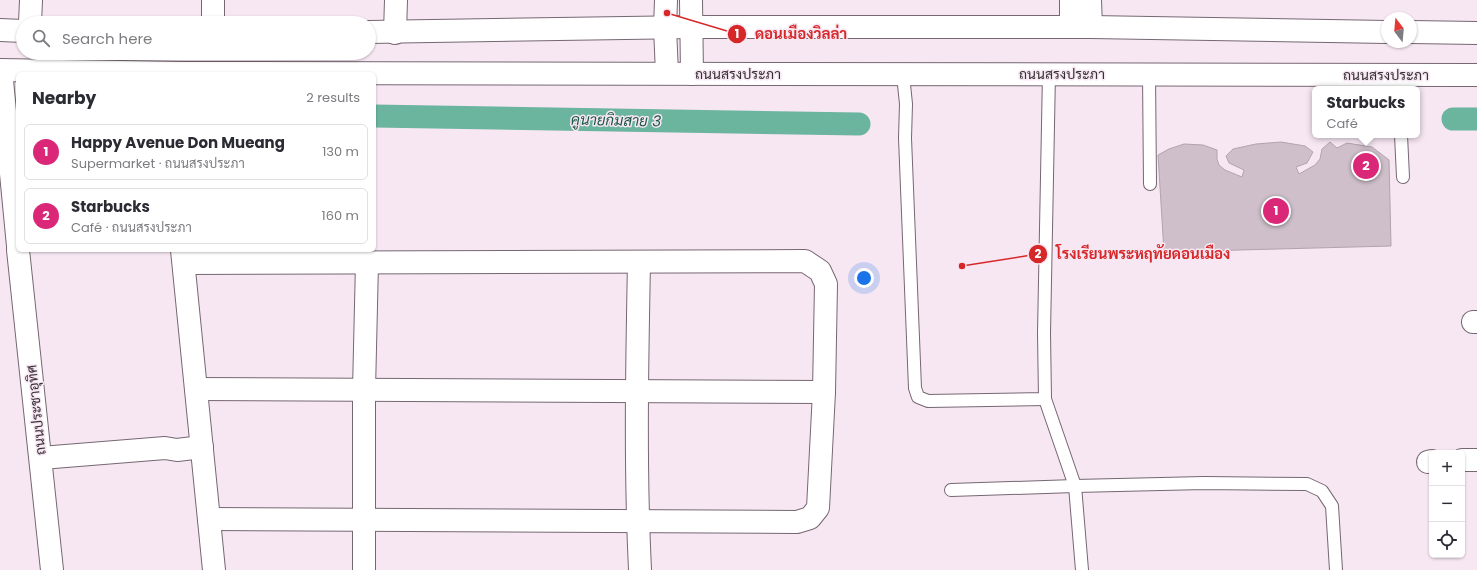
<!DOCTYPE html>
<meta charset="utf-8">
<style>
:root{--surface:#fff;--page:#f2f2f3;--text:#2b2b33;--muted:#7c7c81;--line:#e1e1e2;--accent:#db2777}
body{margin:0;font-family:Poppins,Sarabun,sans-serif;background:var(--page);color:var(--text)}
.controls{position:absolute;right:12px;bottom:12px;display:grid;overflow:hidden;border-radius:6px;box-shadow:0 1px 3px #0004}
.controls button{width:36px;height:36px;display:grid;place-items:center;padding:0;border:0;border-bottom:1px solid var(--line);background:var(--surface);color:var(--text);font:20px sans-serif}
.compass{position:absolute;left:1381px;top:12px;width:36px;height:36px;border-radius:50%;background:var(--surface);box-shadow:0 1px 3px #0004;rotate:344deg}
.you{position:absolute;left:864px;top:278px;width:14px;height:14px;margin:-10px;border:3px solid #fff;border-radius:50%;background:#1a73e8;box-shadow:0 0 0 6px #1a73e833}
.badge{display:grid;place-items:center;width:26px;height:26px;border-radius:50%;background:var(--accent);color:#fff;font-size:13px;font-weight:700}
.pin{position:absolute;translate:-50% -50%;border:2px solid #fff;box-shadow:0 1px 4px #0006}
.popup{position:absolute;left:1312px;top:86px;width:108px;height:52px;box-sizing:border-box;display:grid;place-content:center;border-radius:6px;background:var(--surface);filter:drop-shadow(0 1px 3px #0005);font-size:13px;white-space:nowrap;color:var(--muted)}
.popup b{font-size:15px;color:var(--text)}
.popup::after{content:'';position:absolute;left:50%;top:100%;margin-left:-8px;border:8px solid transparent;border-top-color:var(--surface)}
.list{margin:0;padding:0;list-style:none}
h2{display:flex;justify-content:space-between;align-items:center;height:52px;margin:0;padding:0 16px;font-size:17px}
h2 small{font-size:13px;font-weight:400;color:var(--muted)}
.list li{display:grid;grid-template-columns:26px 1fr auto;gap:12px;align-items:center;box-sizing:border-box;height:56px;margin:0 8px 8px;padding:0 8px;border:1px solid var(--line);border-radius:6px}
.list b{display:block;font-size:15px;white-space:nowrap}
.list p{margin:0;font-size:13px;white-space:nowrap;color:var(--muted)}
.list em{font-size:13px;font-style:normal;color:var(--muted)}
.icon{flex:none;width:22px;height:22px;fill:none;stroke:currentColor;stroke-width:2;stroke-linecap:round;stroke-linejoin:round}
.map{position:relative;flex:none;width:1477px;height:570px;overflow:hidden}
.search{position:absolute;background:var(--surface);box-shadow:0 1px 3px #0004;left:16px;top:16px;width:360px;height:44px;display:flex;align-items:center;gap:10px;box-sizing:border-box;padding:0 14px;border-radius:22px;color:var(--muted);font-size:15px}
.panel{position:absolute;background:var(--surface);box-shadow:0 1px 3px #0004;left:16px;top:72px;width:360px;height:180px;border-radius:6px}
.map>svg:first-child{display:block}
</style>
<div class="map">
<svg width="1477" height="570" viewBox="0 0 1477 570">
<rect width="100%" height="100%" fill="#f7e7f3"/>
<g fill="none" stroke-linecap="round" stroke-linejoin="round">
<g stroke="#6bb49d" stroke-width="23">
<polyline points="0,110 18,111"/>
<polyline points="374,116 859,124"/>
<polyline points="1453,119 1477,119"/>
</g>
</g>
<polygon fill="#cebfcb" stroke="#b2a3ae" points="1281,142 1305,146 1313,152 1307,163 1296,167 1299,174 1315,165 1320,159 1322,149 1330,142 1337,148 1347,143 1372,147 1389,160 1391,246 1164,252 1158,155 1169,149 1184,144 1203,145 1217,150 1217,159 1219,165 1225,170 1242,177 1244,170 1229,163 1226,156 1233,149 1256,144"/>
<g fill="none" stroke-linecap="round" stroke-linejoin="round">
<defs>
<g id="lane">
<polyline points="1149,74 1150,184"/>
<polyline points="903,75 906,104 905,138 915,388 918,397 928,401 1045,399 1044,333 1049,73"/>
<polyline points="1401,135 1403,177"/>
<polyline points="1045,399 1075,486 1204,483 1307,484 1322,491 1332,506 1336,570"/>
<polyline points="951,490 1075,486 1082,570"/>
</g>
<g id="street">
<polyline points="666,0 665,28 667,73"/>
<polyline points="691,0 692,74"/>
<polyline points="1071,0 1071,27"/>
<polyline points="1090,0 1091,27"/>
<polyline points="30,23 31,0"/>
<polyline points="213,23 213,0"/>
<polyline points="395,33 396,0"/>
<polyline points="182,250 214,570"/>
<path d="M639 262C637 365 635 467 640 570"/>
<polyline points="184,263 805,261 820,271 826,284 824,392 818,508 810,518 797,522 209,519"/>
<polyline points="1473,322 1477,322"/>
<polyline points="196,389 824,392"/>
<polyline points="41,458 165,448 177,450 202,447"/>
<polyline points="1462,460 1477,460"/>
<polyline points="1428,462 1432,461"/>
<polyline points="364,570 364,390 367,263"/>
</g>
<g id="secondary">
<polyline points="0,30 23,31"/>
<polyline points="369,32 692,27 1091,27 1387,32"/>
<polyline points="1411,32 1477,33"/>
<polyline points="0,70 181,73 1477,75"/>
<polyline points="1,70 18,246"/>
<polyline points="18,250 52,570"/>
</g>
</defs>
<use href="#lane" stroke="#766772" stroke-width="14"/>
<use href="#street" stroke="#766772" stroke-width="24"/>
<use href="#secondary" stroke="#766772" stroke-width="24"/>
<use href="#lane" stroke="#fff" stroke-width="12"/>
<use href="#street" stroke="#fff" stroke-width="22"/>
<use href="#secondary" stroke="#fff" stroke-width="22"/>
</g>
<g text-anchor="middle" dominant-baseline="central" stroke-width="3" stroke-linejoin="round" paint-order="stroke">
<g font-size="14" fill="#373135" stroke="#f7e7f3">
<text x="738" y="74">ถนนสรงประภา</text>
<text x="1062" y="74">ถนนสรงประภา</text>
<text x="1386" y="75">ถนนสรงประภา</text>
<text transform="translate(36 410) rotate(-96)">ถนนประชาอุทิศ</text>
</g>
<g font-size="15" font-style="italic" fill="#1b5747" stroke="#f7e7f3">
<text transform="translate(616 120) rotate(1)">คูนายกิมสาย 3</text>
</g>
</g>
<path fill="none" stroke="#d62828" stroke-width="1.5" d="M667 13L737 34M962 266L1038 254"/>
<g fill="#d62828" stroke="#f7e7f3" stroke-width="1.5">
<circle cx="667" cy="13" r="4"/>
<circle cx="962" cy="266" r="4"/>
<circle cx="737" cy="34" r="10"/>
<circle cx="1038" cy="254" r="10"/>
</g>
<g font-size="12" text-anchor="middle" font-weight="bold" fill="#fff">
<text x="737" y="38">1</text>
<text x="1038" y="258">2</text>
</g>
<g font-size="15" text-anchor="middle" font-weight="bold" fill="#d62828" stroke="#f7e7f3" stroke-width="3" stroke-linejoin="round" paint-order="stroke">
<text x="801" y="39">ดอนเมืองวิลล่า</text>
<text x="1143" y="259">โรงเรียนพระหฤทัยดอนเมือง</text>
</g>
</svg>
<div class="controls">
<button>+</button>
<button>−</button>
<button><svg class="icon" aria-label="locate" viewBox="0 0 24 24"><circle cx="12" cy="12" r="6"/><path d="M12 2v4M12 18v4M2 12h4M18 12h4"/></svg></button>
</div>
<svg class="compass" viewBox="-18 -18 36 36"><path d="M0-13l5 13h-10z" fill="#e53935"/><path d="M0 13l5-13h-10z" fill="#7c7c81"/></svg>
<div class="you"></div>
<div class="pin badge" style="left:1276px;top:211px">1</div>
<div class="pin badge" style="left:1366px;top:166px">2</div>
<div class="popup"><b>Starbucks</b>Café</div>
<div class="search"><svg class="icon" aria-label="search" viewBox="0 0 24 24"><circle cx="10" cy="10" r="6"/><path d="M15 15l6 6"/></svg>Search here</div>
<section class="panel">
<h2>Nearby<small>2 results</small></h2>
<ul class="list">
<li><span class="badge">1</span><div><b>Happy Avenue Don Mueang</b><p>Supermarket · ถนนสรงประภา</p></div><em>130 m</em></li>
<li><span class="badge">2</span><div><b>Starbucks</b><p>Café · ถนนสรงประภา</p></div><em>160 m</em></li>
</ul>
</section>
</div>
